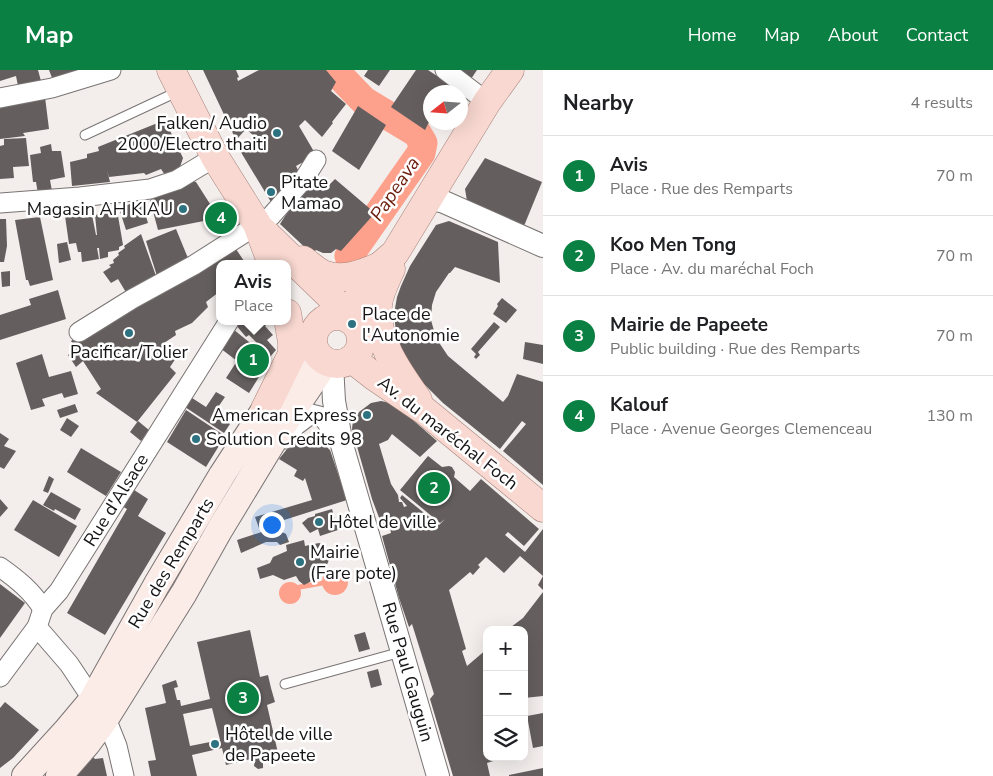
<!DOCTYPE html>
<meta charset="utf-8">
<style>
:root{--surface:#fff;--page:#f2f2f2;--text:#202124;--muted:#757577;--line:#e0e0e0;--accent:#0b8043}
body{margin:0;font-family:"Nunito Sans",sans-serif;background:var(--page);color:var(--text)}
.controls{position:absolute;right:15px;bottom:15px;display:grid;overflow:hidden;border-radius:10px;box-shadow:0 5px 20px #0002}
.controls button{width:45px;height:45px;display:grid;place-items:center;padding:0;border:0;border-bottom:1px solid var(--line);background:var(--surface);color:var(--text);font:25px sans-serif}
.compass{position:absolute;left:423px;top:15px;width:45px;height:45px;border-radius:50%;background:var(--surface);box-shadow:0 5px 20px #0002;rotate:253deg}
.you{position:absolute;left:271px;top:454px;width:18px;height:18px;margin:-12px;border:4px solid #fff;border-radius:50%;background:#1a73e8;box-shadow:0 0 0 8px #1a73e833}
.badge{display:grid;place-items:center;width:32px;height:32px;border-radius:50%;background:var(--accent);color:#fff;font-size:16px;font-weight:700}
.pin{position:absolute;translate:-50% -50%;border:2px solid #fff;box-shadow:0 1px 5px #0006}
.popup{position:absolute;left:216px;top:190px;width:75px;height:65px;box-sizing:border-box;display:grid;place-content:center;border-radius:10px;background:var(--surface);filter:drop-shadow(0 1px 4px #0005);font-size:16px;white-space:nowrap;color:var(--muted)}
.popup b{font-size:19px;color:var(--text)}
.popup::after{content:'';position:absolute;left:50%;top:100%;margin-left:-10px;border:10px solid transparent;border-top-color:var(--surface)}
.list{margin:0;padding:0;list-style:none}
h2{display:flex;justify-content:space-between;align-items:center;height:65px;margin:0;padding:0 20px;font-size:21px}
h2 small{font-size:16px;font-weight:400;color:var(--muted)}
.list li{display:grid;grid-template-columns:32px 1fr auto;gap:15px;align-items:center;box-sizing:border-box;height:80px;padding:0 20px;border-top:1px solid var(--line)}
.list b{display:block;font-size:19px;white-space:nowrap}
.list p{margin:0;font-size:16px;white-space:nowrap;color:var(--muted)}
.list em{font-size:16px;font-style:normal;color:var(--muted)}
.icon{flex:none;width:28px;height:28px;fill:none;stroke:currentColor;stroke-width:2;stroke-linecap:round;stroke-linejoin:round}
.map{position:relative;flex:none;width:543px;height:706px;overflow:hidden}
header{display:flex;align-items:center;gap:30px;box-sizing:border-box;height:70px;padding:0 25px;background:var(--accent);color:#fff}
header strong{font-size:24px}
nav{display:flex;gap:28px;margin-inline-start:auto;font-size:18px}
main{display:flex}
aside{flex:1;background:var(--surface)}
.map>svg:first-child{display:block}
</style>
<header>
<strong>Map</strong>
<nav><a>Home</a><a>Map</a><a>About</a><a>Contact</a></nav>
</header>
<main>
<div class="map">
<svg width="543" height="706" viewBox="0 0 543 706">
<rect width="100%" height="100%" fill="#f3eeec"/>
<g fill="#fda18c">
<circle cx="335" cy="512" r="13"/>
<circle cx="290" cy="523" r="11"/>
</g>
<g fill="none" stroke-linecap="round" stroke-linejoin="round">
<polyline stroke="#fda18c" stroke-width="5" points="300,517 322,513"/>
<polyline stroke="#fda18c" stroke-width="29" points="334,0 364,31 417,63 423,73 421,83 349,186"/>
</g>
<g fill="#645f5e" fill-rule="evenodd">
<polygon points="0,0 38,0 41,11 18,16 16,6 0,11"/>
<polygon points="49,0 81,0 54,13"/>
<polygon points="203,0 236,0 239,7 237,8 238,11 259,0 326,0 336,12 331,21 346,34 332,52 333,53 322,67 305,50 299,56 316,85 296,96 301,106 271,132 239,79 254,66 246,59 236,70"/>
<polygon points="368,0 390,0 379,16 364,6"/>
<polygon points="416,0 428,0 452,16 448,22 430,22 430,50 425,60 391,37"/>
<polygon points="458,0 477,0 471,9"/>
<polygon points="45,27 49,59 23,63 25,66 0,69 0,33"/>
<polygon points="358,36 386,55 359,100 332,81"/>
<polygon points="165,50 183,88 180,97 165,105 161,99 146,105 144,103 109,107 107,100 110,112 72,116 70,92 87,88 87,84 99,81 98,77"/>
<polygon points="26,68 29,96 13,97 14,108 0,109 0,76 4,75 4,69"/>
<polygon points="51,74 52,81 61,81 65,107 50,110 52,121 38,124 36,112 33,112 30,85 41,83 40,77"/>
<polygon points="485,88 542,112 524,156 467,131 465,119"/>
<polygon points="186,109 196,112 219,148 158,160 150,130"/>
<polygon points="309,109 323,121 335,109 375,143 341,181 336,179 331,183 323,183 316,180 312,184 280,154"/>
<polygon points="141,130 148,153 126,160 119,138"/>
<polygon points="117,140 123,175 119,177 119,180 108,182 108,187 100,189 99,178 97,178 99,189 82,192 81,182 78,182 76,173 69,174 65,146 80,143 83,148 92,145 96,165 97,165 95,145"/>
<polygon points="40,147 53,210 30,216 28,210 26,210 15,150"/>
<polygon points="0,149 6,149 7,176 4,192 0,192"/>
<polygon points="449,151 498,172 500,213 455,197 450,203 449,203 436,222 432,235 431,250 436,268 448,286 503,332 508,326 517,304 543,312 543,415 503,381 526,354 522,351 500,379 443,333 422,312 400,279 396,262 394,244 397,227 401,216 410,196 436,155"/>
<polygon points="176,159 190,193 157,206 146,171"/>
<polygon points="141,164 156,206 127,224 118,209 111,213 103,202 111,197 109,195 114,193 113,190 119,185 118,183 125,178 124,176"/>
<polygon points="67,172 71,190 59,193 57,174"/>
<polygon points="234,176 246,194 219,194 219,222 206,232 208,237 192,253 175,261 176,265 161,275 176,288 170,297 176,303 137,352 96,323 101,319 83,291 76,297 68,285 76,279 71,271 120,239"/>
<polygon points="10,201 10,216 2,217 1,202"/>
<polygon points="58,220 66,249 0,270 0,245 31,235 29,229"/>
<polygon points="502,228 517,240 506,253 493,244 498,236 497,234"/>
<polygon points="238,251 270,251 265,256 273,265 267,270 276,280 270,287 254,274 256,272 249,265 246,267 235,254"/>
<polygon points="494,252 500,257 478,282 480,285 476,289 474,287 476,284 471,279"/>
<polygon points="233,259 270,289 249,323 226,308 237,291 220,278"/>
<polygon points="525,272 543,275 543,294 523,289"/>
<polygon points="42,284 49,307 71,301 78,324 64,328 62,323 42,329 45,336 31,340 16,293"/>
<polygon points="216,322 225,327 214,343 230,354 224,363 182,335 189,326 206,337"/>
<polygon points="381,331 390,333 398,337 437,371 420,387 392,364 388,370 379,374 391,414 398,425 399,432 402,432 404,437 407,436 400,428 402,425 439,455 445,449 440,453 400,420 428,386 442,397 449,396 452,397 455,402 454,407 470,421 481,409 539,459 524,476 508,462 505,465 525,482 543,459 543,520 538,515 543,506 520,486 504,503 486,487 478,495 480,497 473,505 470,502 449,520 466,579 462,581 467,596 487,579 487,687 503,688 487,693 490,706 453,706 430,629 434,624 412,554 409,557 399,528 382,466 391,463 390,457 383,458 372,429 352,359 353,350 359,342 371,333"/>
<polygon points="75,334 78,342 60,348 57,340"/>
<polygon points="186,340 225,366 206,397 167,372"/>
<polygon points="67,348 79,356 71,367 60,360"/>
<polygon points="138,351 149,360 141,371 130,362"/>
<polygon points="0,363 9,369 4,376 16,381 4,399 0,397"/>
<polygon points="301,370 310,370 322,373 330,380 347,430 259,458 255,447 312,430 305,408 303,411 294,406 297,400 279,389 291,374"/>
<polygon points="81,378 121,402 106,426 67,402"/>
<polygon points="49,406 54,409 48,423 43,421"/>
<polygon points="131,418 148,429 138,446 166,463 105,565 67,543 127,439 120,435"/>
<polygon points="51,422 81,439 75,450 55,439 54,441 43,435"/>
<polygon points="0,429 8,438 0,447"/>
<polygon points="33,430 77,456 59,487 14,460"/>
<polygon points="332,439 338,460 320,466 318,459 310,463 302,453 308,448 315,446 315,444"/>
<polygon points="271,459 278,460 286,464 289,472 280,475 277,472 266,472 241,483 237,470"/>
<polygon points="304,470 305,476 319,473 322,474 327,478 331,485 326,497 311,502 312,508 310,512 304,515 299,511 296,506 284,510 273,505 260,509 257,498 270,493 273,487 287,481 286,475"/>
<polygon points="0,514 25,533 0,568"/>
<polygon points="543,522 543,626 524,628 524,560 507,560 523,548"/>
<path d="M250 560 260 607 268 605 271 618 275 632 267 635 278 683 259 687 263 693V698L258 699 254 696 255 688 226 695 222 678 192 685 197 706H151L148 691 156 690 145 638 166 633 162 615 176 610 178 617 174 618 177 630H180L181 636 210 629 197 572ZM212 638 220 670 190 676 183 644Z"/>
<polygon points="365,562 370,579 359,582 354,565"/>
<polygon points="378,599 382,615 371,618 367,602"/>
<polygon points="5,632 39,660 13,688 0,698 0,638"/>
<polygon points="543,643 543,676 533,678 527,646"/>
<polygon points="91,685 95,689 103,688 107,706 72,706"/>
<polygon points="543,698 543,706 509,706 509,705"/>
</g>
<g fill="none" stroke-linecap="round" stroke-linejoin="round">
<defs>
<g id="service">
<polyline points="85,65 179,21"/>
<polyline points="285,614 401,582"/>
</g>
<g id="minor">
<polyline points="445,0 487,32"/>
<polyline points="0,28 52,18 111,0"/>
<polyline points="0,133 80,127 150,119 177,110 215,87"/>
<polyline points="79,262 132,229 194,195 271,146 304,109 316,90"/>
<polyline points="286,369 295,356 311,344 323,347 341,374"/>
<path d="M0 497C17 509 32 521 43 539"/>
<polyline points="37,557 69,594 107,651 117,676 124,706"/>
<polyline points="0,607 37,557 43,539 59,521 229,251"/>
</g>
<g id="tertiary">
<polyline points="430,128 444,132 543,176"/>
<polyline points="332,294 334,331 342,375 438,706"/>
</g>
<g id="secondary">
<polyline points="25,706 66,661 92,630 157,514 222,405 265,339 295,296 313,276"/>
<polyline points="59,706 87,674 104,651 184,523 220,459 280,360 326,292"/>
</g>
<g id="primary">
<polyline points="171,0 215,87 257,154 272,194"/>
<polyline points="263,161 332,228 340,245"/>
<path d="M303 190C309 194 316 201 323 204 342 212 362 204 380 196"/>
<path d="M391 199C386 210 379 223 378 235 375 271 399 303 418 330"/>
<circle cx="337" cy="270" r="24"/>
<polyline points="345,247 380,196 395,183 487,32 510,0"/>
<polyline points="352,289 375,307 425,341 543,438"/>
<polyline points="265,339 292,284 292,272 287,243"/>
</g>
</defs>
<use href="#service" stroke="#797473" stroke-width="11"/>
<use href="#minor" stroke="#797473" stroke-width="21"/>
<use href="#tertiary" stroke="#797473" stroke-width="24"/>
<use href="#secondary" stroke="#797473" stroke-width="28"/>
<use href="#primary" stroke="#a6827a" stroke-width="29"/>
<use href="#service" stroke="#fff" stroke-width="9"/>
<use href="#minor" stroke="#fff" stroke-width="19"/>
<use href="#tertiary" stroke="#fff" stroke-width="22"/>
<use href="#secondary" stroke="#fbece8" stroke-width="26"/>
<use href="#primary" stroke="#f8d8d0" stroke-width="28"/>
</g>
<g fill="#2c7280" stroke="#fff" stroke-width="2">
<circle cx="277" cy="63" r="5"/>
<circle cx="271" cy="122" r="5"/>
<circle cx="183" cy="139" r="5"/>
<circle cx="352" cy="254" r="5"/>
<circle cx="129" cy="263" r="5"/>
<circle cx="367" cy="345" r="5"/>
<circle cx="196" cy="369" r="5"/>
<circle cx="319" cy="452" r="5"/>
<circle cx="300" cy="492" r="5"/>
<circle cx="215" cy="674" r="5"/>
</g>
<g text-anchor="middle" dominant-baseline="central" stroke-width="5" stroke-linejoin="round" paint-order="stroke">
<g font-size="18" fill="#161414" stroke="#fff" text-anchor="start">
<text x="267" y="53" text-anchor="end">Falken/ Audio<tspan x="267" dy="21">2000/Electro thaiti</tspan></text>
<text x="281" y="112">Pitate<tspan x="281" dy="21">Mamao</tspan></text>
<text x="173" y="139" text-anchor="end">Magasin AH KIAU</text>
<text x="362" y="244">Place de<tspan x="362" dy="21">l'Autonomie</tspan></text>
<text x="129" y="282" text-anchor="middle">Pacificar/Tolier</text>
<text x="357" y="345" text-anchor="end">American Express</text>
<text x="206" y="369">Solution Credits 98</text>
<text x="329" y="452">Hôtel de ville</text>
<text x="310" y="482">Mairie<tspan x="310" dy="21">(Fare pote)</tspan></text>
<text x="225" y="664">Hôtel de ville<tspan x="225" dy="21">de Papeete</tspan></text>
</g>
<g font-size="18" fill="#161414" stroke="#fff">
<text transform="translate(448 363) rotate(38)">Av. du maréchal Foch</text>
<text transform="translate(116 430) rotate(-58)">Rue d'Alsace</text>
<text transform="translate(171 493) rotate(-59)">Rue des Remparts</text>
<text transform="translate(408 602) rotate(74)">Rue Paul Gauguin</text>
</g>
<g font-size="19" font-style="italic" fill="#6b1b0b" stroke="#fff">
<text transform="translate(395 119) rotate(-56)">Papeava</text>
</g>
</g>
</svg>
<div class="controls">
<button>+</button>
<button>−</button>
<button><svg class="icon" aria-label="layers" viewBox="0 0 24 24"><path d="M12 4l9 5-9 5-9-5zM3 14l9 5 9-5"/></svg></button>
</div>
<svg class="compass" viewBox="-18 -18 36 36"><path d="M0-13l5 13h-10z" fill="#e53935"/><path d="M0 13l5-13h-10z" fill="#757577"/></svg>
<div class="you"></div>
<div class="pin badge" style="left:253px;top:290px">1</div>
<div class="popup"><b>Avis</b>Place</div>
<div class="pin badge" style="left:434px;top:418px">2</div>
<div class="pin badge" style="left:243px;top:628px">3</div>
<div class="pin badge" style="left:221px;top:148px">4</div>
</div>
<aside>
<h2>Nearby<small>4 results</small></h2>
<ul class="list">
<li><span class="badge">1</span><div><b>Avis</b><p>Place · Rue des Remparts</p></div><em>70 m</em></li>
<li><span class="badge">2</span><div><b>Koo Men Tong</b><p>Place · Av. du maréchal Foch</p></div><em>70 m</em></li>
<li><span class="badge">3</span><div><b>Mairie de Papeete</b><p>Public building · Rue des Remparts</p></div><em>70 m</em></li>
<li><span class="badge">4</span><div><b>Kalouf</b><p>Place · Avenue Georges Clemenceau</p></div><em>130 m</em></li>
</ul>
</aside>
</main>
